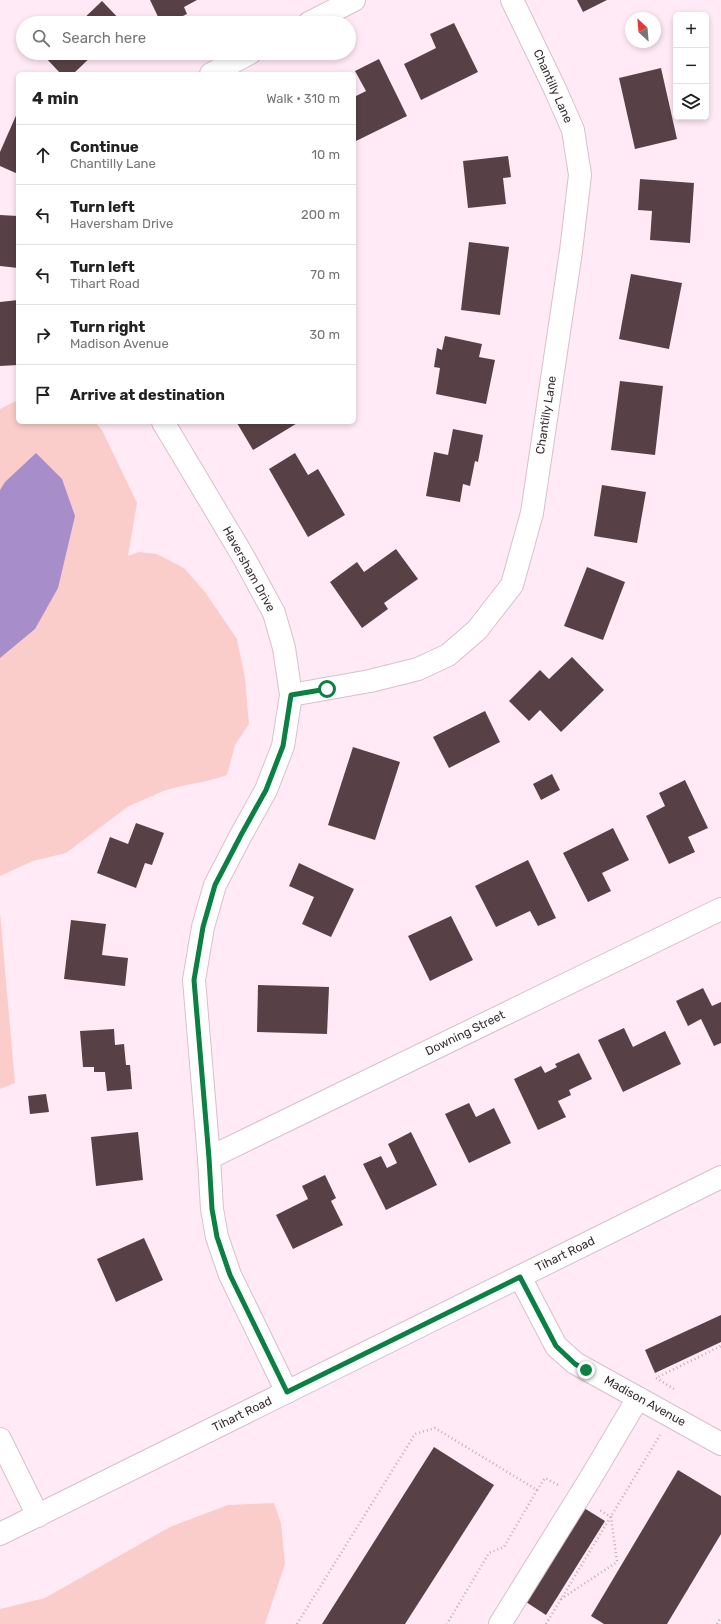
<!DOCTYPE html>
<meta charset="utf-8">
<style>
:root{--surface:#fff;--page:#f6f6f6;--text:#222;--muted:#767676;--line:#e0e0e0}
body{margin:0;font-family:Rubik,sans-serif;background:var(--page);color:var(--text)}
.controls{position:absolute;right:12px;top:12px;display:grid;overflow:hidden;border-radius:6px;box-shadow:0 2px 6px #0003}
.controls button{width:36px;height:36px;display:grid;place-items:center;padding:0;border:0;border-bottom:1px solid var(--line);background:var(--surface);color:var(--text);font:20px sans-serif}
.compass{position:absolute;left:625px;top:12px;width:36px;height:36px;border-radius:50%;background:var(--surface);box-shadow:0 2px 6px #0003;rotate:334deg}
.stop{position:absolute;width:12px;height:12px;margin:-9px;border:3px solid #0b8043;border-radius:50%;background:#fff}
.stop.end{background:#0b8043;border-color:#fff;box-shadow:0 1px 4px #0008}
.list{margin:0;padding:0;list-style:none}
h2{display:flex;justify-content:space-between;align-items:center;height:52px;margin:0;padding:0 16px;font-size:17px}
h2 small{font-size:13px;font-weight:400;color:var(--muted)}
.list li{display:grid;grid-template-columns:26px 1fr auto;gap:12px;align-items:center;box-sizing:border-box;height:60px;padding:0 16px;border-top:1px solid var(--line)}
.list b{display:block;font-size:15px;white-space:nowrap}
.list p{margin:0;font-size:13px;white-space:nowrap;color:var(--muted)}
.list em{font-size:13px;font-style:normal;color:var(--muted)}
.icon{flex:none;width:22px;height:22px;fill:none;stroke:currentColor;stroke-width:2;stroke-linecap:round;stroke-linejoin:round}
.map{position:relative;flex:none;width:721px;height:1624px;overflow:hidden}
.search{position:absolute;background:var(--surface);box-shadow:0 2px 6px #0003;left:16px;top:16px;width:340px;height:44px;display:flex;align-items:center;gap:10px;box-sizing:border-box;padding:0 14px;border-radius:22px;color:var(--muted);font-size:15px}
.panel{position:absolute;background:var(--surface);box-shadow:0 2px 6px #0003;left:16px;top:72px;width:340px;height:352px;border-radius:6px}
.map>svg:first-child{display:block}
</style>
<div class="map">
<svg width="721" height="1624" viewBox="0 0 721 1624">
<rect width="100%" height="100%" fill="#ffeaf5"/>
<g fill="#fbcdca">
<path d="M18 400V422H95L102 430 137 503 128 556 139 552 157 554 184 568 205 592 237 639 245 678 249 724 235 745 227 775C203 784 177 784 154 795V797L152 796 129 806 66 853 33 861 0 876V409Z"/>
<polygon points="0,913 15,1083 0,1089"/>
<polygon points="274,1503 281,1523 285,1564 265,1624 0,1624 0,1609 45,1598 170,1527 228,1505"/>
</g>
<polygon fill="#a78dc9" points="36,453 62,479 75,516 58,588 35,629 0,658 0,490 5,482"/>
<g fill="#584146">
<polygon points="150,0 197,0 184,7 187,14 168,23 161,23"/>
<polygon points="577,0 607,0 583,12"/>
<polygon points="102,1 123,23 79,23"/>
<polygon points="454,23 478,72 421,100 404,64 436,48 430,34"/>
<polygon points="47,53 95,53 73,74 61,74 44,56"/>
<polygon points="379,59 407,116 354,142 354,97 366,91 355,71"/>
<polygon points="661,68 677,139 635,149 619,78"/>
<polygon points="18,111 18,174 0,166 0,152"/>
<polygon points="508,156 511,177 503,178 506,204 468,208 463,161"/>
<polygon points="640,179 694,183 690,243 650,240 652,211 638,210"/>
<polygon points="0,215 18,216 18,268 0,266"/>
<polygon points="469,242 509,247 500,315 461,310"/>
<polygon points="631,274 682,283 669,349 619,339"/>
<polygon points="18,300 18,365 0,366 0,302"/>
<polygon points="445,336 482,344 479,357 495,360 486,404 436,394 440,368 434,367 437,348 442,350"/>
<polygon points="620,381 663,386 655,455 611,450"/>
<polygon points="239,422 299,422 253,450 237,423"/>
<polygon points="453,429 483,435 478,462 475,461 470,486 463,484 460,502 426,496 434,452 448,455"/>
<polygon points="295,453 308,475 318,469 345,515 308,537 269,469"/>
<polygon points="602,485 646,492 637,543 594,536"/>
<polygon points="396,549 418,579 384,603 388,609 362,628 330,582 357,562 364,572"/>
<polygon points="587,567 625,582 603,640 564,626"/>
<polygon points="572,657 604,690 561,732 540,710 529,721 509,701 540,670 549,679"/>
<polygon points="485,711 500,742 449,768 433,737"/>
<polygon points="353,747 400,762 375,840 328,825"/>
<polygon points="552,774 560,790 541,800 533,784"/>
<polygon points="685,780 708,828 688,837 695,852 669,864 646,816 665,806 659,793"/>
<polygon points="136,823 164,833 152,865 145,863 136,888 97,873 110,837 128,844"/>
<polygon points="613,828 629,860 602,873 611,891 588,902 563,853"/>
<polygon points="528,860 556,918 538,926 530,911 496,927 475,886"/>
<polygon points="299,863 354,889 331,937 302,924 314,897 289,886"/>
<polygon points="451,916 473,960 430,981 408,936"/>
<polygon points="71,920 106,924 102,955 128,958 125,986 64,979"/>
<polygon points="258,985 329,987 327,1034 257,1032"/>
<polygon points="703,988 712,1006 721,1002 721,1043 714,1046 701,1019 688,1026 676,1001"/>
<polygon points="624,1028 633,1047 665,1031 681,1064 623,1092 598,1040"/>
<polygon points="114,1029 115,1045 124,1044 126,1065 130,1065 132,1089 107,1091 105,1072 94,1072 94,1067 83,1067 80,1031"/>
<polygon points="579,1053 592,1079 569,1090 571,1095 558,1101 566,1117 538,1130 514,1079 541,1066 545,1073 557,1067 555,1064"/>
<polygon points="46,1094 49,1112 30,1114 28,1096"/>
<polygon points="469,1103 476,1117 494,1108 511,1143 469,1163 445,1114"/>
<polygon points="138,1132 143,1180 96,1186 91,1137"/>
<polygon points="411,1132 437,1185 386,1210 363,1164 381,1156 387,1168 397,1163 388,1144"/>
<polygon points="325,1175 336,1198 331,1201 343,1225 293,1249 276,1215 308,1199 302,1186"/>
<polygon points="144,1238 163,1280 116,1302 97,1259"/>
<polygon points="721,1315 721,1342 655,1373 645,1350"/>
<polygon points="434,1447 494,1485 405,1624 322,1624"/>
<polygon points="678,1470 721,1496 721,1534 667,1624 604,1624 591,1616"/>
<polygon points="584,1508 605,1521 546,1615 526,1602"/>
</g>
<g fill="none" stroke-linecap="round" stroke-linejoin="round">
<defs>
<g id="minor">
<polyline points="309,23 354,0"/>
<polyline points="211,74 250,53"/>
<polyline points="163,422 243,556 274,613 284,648 291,695 283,746 266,790 241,835 215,885 203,927 194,980 209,1158 212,1209 217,1237 230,1275 287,1392"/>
<polyline points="291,695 370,681 418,669 448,655 477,630 512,585 532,513 571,251 580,175 573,130 555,89 512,0"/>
<polyline points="209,1158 721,909"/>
<polyline points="520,1277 556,1346 575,1363 721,1444"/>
<polyline points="0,1439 38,1516"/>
<polyline points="0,1534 721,1177"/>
<polyline points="500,1624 590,1479 638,1398"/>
</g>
</defs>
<use href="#minor" stroke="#d8bfcc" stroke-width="24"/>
<g stroke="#bfaeb7" stroke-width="2.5" stroke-dasharray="1 3" stroke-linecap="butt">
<polyline points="674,1389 656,1378 721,1346"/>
<polyline points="537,1490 545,1478 560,1486"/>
<polyline points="561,1599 617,1562 611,1517 598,1509"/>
<polyline points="297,1624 415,1434 435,1428 537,1490 504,1547 489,1553 447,1624"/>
<polyline points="546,1624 660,1435"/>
<polyline points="717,1624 721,1617"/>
</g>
<use href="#minor" stroke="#fff" stroke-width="22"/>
</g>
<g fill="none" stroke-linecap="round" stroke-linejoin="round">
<polyline stroke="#0b8043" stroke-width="5" points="327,689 291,695 283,746 266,790 241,835 215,885 203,927 194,980 209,1158 212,1209 217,1237 230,1275 287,1392 520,1277 556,1346 575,1364 586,1370"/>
</g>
<g text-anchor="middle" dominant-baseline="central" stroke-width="4" stroke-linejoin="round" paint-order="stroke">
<g font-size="12" fill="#382e34" stroke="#fefefe">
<text transform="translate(553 86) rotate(66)">Chantilly Lane</text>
<text transform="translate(546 415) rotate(-81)">Chantilly Lane</text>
<text transform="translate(249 569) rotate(61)">Haversham Drive</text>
<text transform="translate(465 1033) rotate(-26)">Downing Street</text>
<text transform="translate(565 1254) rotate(-26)">Tihart Road</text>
<text transform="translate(645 1401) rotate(29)">Madison Avenue</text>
<text transform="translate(242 1414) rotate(-26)">Tihart Road</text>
</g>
</g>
</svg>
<div class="controls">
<button>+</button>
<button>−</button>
<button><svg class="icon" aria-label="layers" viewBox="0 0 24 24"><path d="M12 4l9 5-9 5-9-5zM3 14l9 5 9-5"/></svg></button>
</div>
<svg class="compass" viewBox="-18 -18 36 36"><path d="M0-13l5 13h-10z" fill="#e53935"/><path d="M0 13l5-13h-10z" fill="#767676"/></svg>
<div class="stop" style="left:327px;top:689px"></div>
<div class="stop end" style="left:586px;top:1370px"></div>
<div class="search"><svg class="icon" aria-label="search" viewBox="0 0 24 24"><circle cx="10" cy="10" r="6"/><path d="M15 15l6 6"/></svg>Search here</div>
<section class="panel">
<h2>4 min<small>Walk · 310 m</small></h2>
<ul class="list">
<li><svg class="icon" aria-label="ahead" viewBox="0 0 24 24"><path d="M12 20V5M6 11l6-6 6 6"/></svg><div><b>Continue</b><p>Chantilly Lane</p></div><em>10 m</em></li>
<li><svg class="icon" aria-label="left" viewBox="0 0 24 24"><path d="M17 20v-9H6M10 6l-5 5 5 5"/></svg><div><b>Turn left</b><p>Haversham Drive</p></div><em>200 m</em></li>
<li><svg class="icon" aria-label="left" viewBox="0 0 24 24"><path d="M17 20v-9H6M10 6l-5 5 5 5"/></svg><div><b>Turn left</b><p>Tihart Road</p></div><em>70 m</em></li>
<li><svg class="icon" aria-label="right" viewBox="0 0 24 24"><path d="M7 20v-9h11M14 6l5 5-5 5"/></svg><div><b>Turn right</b><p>Madison Avenue</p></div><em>30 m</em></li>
<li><svg class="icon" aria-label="arrive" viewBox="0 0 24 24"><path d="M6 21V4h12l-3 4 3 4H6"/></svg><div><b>Arrive at destination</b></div></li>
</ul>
</section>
</div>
